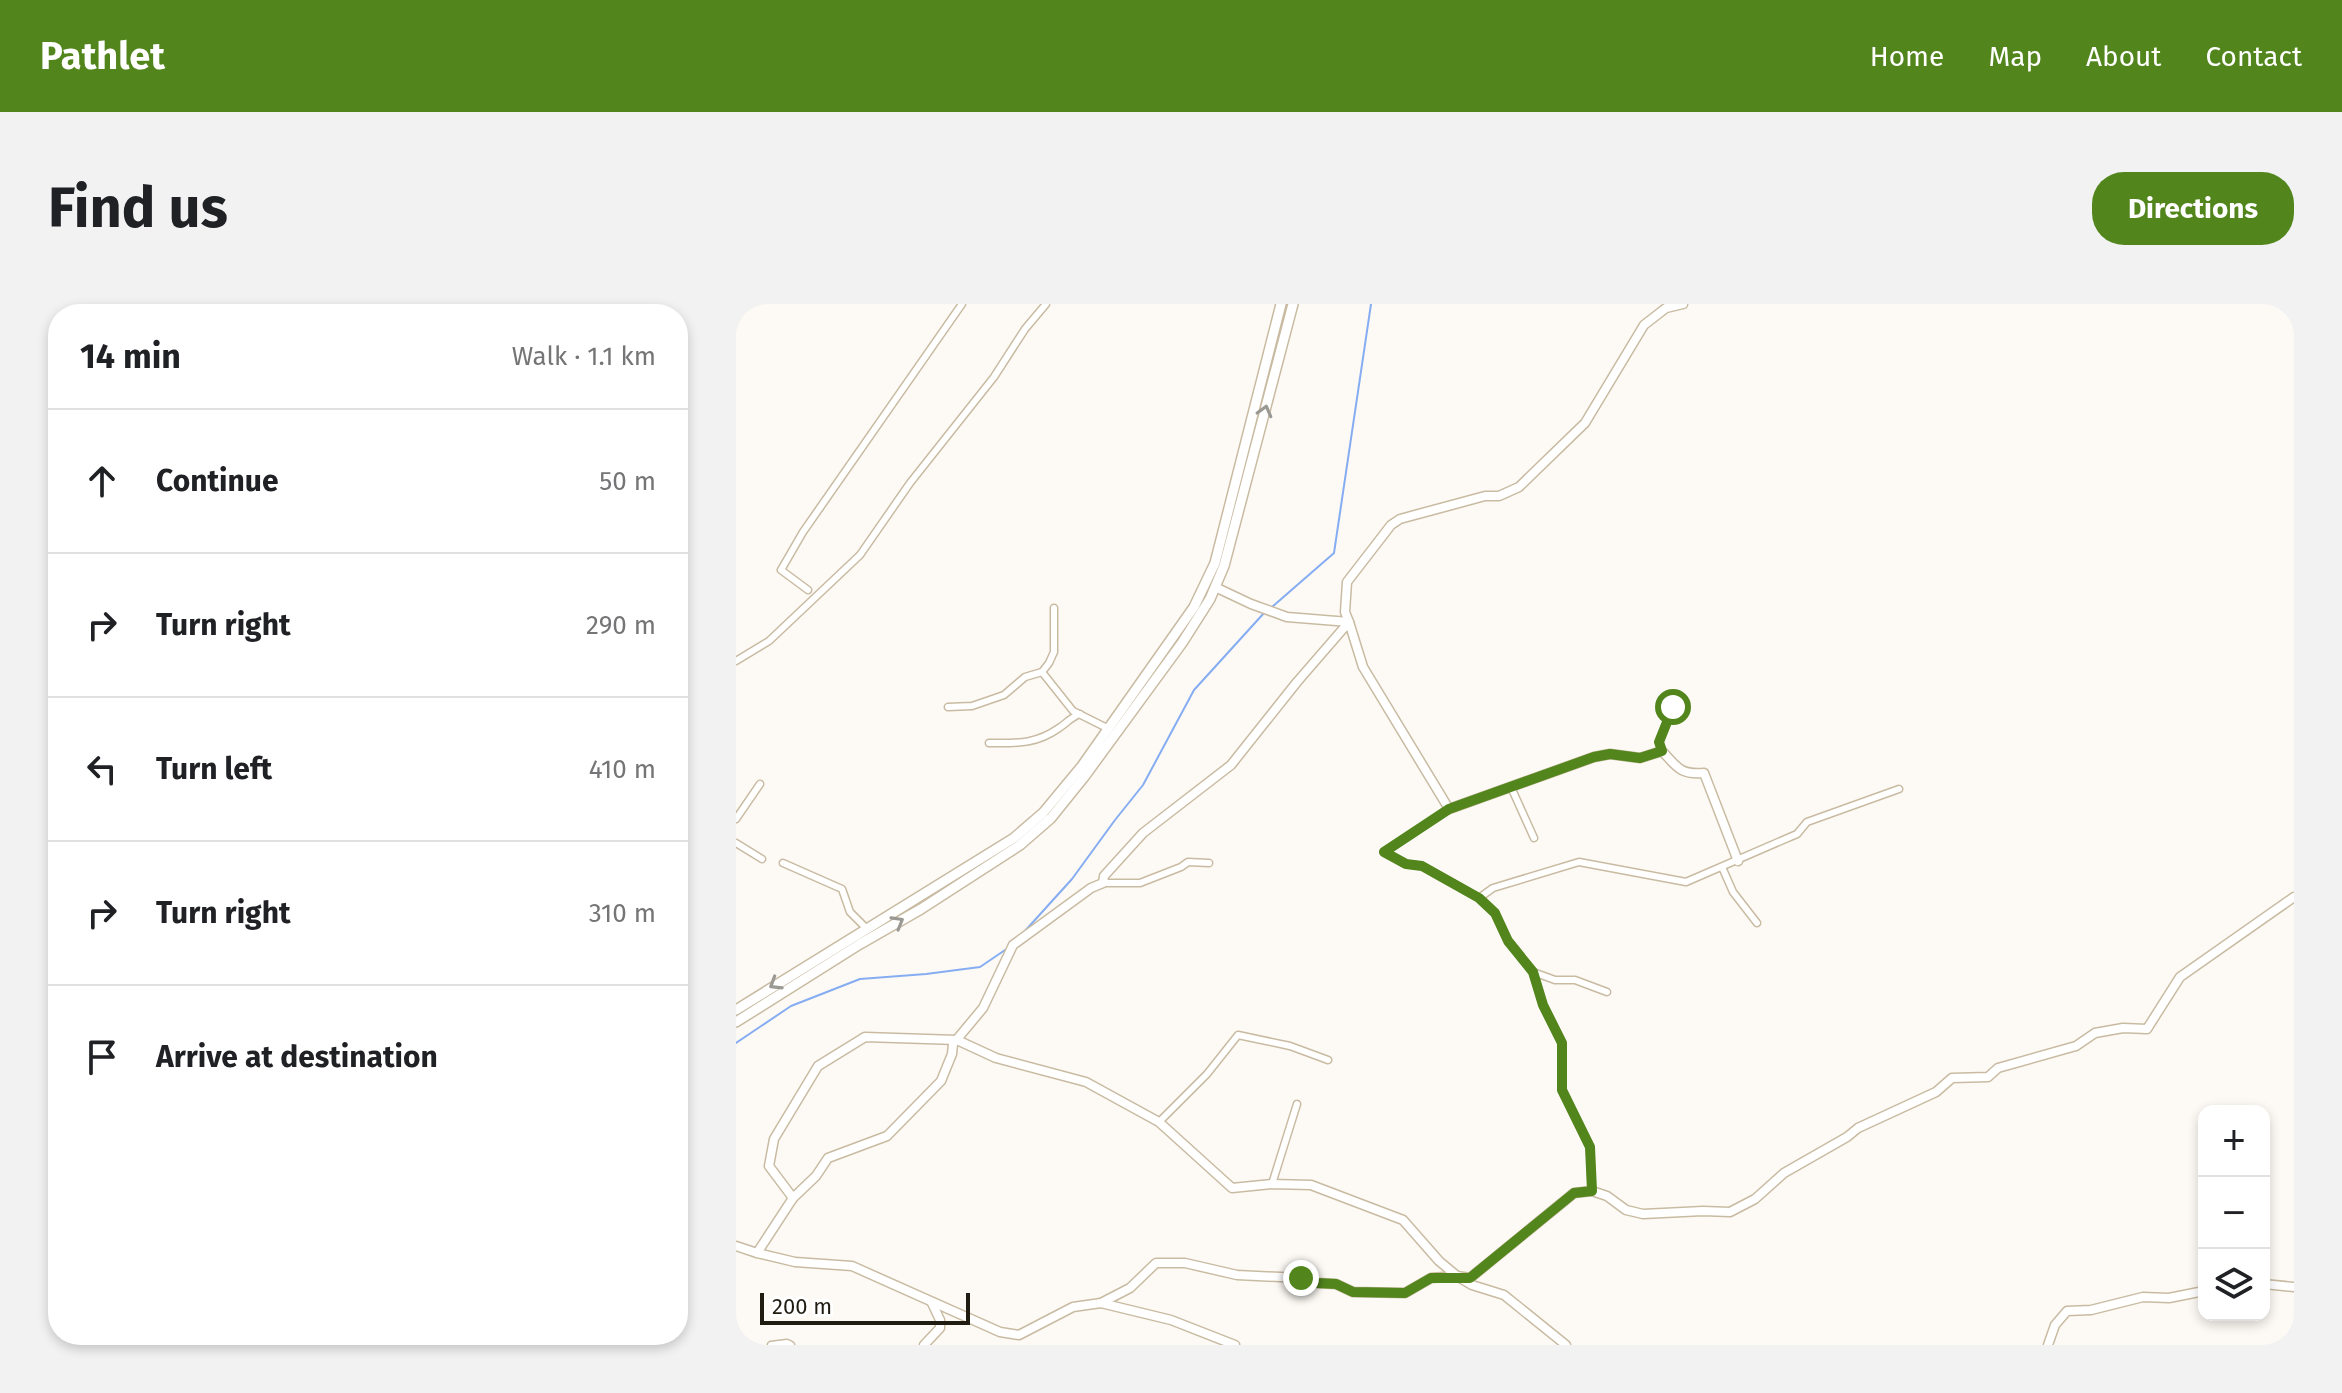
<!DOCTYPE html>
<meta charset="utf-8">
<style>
:root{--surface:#fff;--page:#f2f2f2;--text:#202124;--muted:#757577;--line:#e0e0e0;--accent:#52861d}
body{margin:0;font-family:"Fira Sans",sans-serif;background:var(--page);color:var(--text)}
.controls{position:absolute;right:24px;bottom:24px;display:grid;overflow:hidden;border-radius:16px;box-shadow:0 4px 12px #0003}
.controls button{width:72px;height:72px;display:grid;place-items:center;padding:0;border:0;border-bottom:2px solid var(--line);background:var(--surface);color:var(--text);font:40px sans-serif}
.scale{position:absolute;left:24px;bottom:20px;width:210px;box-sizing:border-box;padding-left:8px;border:4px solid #211c12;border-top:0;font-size:22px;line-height:28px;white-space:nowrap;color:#211c12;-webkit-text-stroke:6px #fff;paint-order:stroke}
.stop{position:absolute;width:24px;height:24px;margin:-18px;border:6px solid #52861d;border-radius:50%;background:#fff}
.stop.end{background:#52861d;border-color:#fff;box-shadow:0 2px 8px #0008}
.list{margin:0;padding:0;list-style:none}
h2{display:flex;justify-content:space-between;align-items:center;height:104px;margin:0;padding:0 32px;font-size:34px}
h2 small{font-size:26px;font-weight:400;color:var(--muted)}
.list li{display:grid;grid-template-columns:52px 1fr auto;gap:24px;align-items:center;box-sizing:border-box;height:144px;padding:0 32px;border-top:2px solid var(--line)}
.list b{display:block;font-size:30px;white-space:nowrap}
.list em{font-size:26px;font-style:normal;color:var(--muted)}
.icon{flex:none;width:44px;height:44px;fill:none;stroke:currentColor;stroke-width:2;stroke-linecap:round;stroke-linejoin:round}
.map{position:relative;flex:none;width:1558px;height:1041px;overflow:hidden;border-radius:32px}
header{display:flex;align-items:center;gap:48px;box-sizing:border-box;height:112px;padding:0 40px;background:var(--accent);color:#fff}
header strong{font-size:38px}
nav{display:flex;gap:44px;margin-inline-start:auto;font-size:28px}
.intro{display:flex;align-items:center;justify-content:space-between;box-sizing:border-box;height:192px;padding:0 48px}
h1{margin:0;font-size:56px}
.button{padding:20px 36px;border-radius:32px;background:var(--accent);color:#fff;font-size:28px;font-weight:700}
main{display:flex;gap:48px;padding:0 48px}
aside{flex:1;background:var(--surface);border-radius:32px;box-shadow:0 4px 12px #0003}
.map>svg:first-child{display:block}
</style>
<header>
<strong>Pathlet</strong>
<nav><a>Home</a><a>Map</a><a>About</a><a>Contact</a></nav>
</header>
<div class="intro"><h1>Find us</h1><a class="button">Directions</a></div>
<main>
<aside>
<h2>14 min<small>Walk · 1.1 km</small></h2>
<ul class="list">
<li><svg class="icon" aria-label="ahead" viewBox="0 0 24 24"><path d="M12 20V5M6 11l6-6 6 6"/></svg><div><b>Continue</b></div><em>50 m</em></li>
<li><svg class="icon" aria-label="right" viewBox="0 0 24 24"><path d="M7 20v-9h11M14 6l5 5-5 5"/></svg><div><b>Turn right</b></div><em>290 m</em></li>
<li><svg class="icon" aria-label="left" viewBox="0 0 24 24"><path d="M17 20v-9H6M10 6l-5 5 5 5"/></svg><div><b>Turn left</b></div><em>410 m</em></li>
<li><svg class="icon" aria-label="right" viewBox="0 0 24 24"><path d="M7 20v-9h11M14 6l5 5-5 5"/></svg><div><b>Turn right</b></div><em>310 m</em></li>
<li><svg class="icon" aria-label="arrive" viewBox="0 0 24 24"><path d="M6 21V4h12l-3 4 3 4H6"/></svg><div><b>Arrive at destination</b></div></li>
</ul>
</aside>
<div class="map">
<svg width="1558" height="1041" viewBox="0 0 1558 1041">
<rect width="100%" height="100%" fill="#fdfaf5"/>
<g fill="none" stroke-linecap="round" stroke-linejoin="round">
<g stroke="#86adf2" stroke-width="2">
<polyline points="536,303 598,249 635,0"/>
<polyline points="288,628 336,575 379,516 407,481 458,386 528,309"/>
<polyline points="0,739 55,702 124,675 190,670 244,663 272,644"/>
</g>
<defs>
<g id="minor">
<polyline points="72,286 45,266 67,228 226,0"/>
<polyline points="0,357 33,337 124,251 174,179 258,73 289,25 310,0"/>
<polyline points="306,368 337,407 373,425"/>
<polyline points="212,403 236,402 268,391 289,373 306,368 313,359 318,348 318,304"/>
<path d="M253 439C279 439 299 441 323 424 331 419 335 413 344 410"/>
<polyline points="926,447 923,438 937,403 950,399"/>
<polyline points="775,483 798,534"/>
<polyline points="713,505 648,548 670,560 686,562 743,594 757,584 843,558 950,578 1061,530 1071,518 1163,485"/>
<polyline points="0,515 24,480"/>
<polyline points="0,539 26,555"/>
<polyline points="47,559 106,585 114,608 130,624"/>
<polyline points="986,563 997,588 1021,619"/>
<polyline points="367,579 404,579 445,563 452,558 473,559"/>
<polyline points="743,594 759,609 772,637 797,668 807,701 826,739 826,786 854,843 856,887"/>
<polyline points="797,668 819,676 839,676 871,688"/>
<polyline points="423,818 471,770 502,731 554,742 592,756"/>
<polyline points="536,880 561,800"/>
<polyline points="35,1041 51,1039 55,1041"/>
</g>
<g id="tertiary">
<polyline points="479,283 515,300 551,313 613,318 609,308 611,278 655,221 664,215 749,192 763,192 783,183 849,119 908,21 930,4 947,0"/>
<path d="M57 894 80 872 92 854 151 832 205 777 216 750 217 740 247 704 277 641 355 584 367 579 368 572 407 529 495 461 561 378 613 318 627 363 713 505 858 453 874 450 904 454 926 447C941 463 944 471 968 469L1002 557"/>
<polyline points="0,942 21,949 59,958 116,962 264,1028 283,1031 337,1003 365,999 435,1016 499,1041"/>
<polyline points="21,949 57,894 33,862 38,835 82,762 129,733 221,736 260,754 350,778 423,818 496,884 536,880 575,881 667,916 703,957 721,972 734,974 838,889 856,887 871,892 890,906 907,910 967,907 994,908 1019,895 1048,869 1111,833 1122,824 1200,788 1216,774 1252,773 1262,764 1340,742 1359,729 1387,724 1411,725 1444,673 1558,593"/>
<polyline points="1528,980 1558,983"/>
<polyline points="365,999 394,984 420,959 449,959 501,971 565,974 581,979 600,980 617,988 669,989 695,974 721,972 736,981 768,991 830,1041"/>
<polyline points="188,1041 204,1024 204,1016 196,999"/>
<polyline points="1312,1041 1319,1021 1331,1007 1355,1006 1407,993 1433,994 1468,987"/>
</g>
<g id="secondary">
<polyline points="0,706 278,534 307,509 346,462 458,303 479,259 545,0"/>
<polyline points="0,718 124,640 185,605 284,541 315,514 348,473 446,339 474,295 488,262 557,0"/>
</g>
</defs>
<use href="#minor" stroke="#c9bba2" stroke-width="9"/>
<use href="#tertiary" stroke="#c9bba2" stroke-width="11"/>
<use href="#secondary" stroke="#c9bba2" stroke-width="12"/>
<use href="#minor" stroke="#fff" stroke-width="6"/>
<use href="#tertiary" stroke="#fff" stroke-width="8"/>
<use href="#secondary" stroke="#fff" stroke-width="9"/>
</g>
<defs><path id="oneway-chevron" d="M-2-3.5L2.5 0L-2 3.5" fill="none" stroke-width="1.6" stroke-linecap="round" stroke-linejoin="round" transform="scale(2)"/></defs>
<g stroke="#9b9994">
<use href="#oneway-chevron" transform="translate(529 107) rotate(-75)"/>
<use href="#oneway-chevron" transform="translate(162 618) rotate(-30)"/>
<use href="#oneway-chevron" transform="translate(39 680) rotate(148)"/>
</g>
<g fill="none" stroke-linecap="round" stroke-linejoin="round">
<polyline stroke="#52861d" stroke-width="10" points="565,974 581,979 600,980 617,988 669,989 695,974 734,974 838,889 856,887 854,843 826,786 826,739 807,701 797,668 772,637 759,609 743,594 686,562 670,560 648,548 713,505 858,453 874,450 904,454 926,447 923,438 937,403"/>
</g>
</svg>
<div class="controls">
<button>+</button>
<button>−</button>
<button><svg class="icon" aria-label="layers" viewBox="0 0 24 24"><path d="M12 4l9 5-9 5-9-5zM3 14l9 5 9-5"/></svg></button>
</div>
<div class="scale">200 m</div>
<div class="stop" style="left:937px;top:403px"></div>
<div class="stop end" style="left:565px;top:974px"></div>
</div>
</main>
